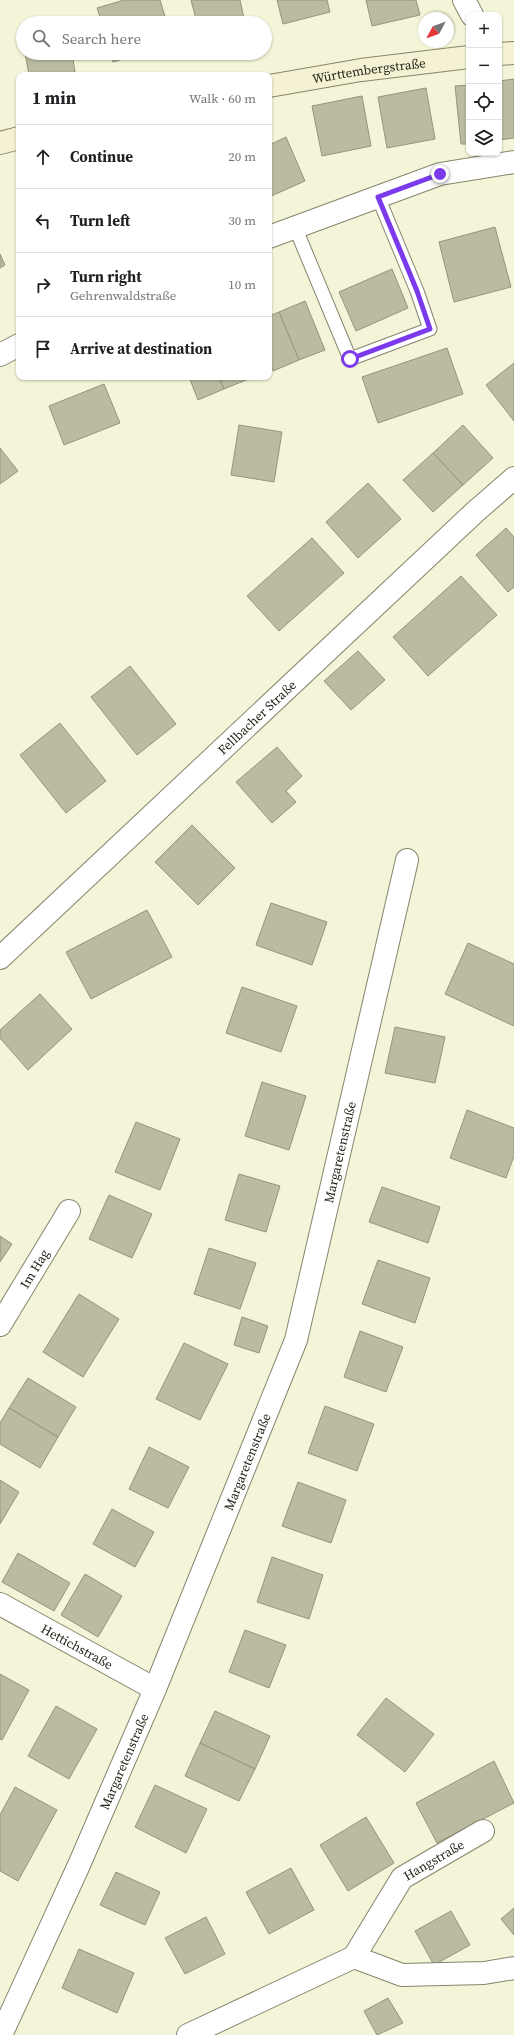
<!DOCTYPE html>
<meta charset="utf-8">
<style>
:root{--surface:#fff;--page:#f6f6f6;--text:#202124;--muted:#757577;--line:#e0e0e0}
body{margin:0;font-family:"Source Serif 4",serif;background:var(--page);color:var(--text)}
.controls{position:absolute;right:12px;top:12px;display:grid;overflow:hidden;border-radius:8px;box-shadow:0 1px 3px #0004}
.controls button{width:36px;height:36px;display:grid;place-items:center;padding:0;border:0;border-bottom:1px solid var(--line);background:var(--surface);color:var(--text);font:20px sans-serif}
.compass{position:absolute;left:418px;top:12px;width:36px;height:36px;border-radius:50%;background:var(--surface);box-shadow:0 1px 3px #0004;rotate:229deg}
.stop{position:absolute;width:12px;height:12px;margin:-9px;border:3px solid #7c3aed;border-radius:50%;background:#fff}
.stop.end{background:#7c3aed;border-color:#fff;box-shadow:0 1px 4px #0008}
.list{margin:0;padding:0;list-style:none}
h2{display:flex;justify-content:space-between;align-items:center;height:52px;margin:0;padding:0 16px;font-size:17px}
h2 small{font-size:13px;font-weight:400;color:var(--muted)}
.list li{display:grid;grid-template-columns:26px 1fr auto;gap:12px;align-items:center;box-sizing:border-box;height:64px;padding:0 16px;border-top:1px solid var(--line)}
.list b{display:block;font-size:15px;white-space:nowrap}
.list p{margin:0;font-size:13px;white-space:nowrap;color:var(--muted)}
.list em{font-size:13px;font-style:normal;color:var(--muted)}
.icon{flex:none;width:22px;height:22px;fill:none;stroke:currentColor;stroke-width:2;stroke-linecap:round;stroke-linejoin:round}
.map{position:relative;flex:none;width:514px;height:2035px;overflow:hidden}
.search{position:absolute;background:var(--surface);box-shadow:0 1px 3px #0004;left:16px;top:16px;width:256px;height:44px;display:flex;align-items:center;gap:10px;box-sizing:border-box;padding:0 14px;border-radius:22px;color:var(--muted);font-size:15px}
.panel{position:absolute;background:var(--surface);box-shadow:0 1px 3px #0004;left:16px;top:72px;width:256px;height:308px;border-radius:8px}
.map>svg:first-child{display:block}
</style>
<div class="map">
<svg width="514" height="2035" viewBox="0 0 514 2035">
<rect width="100%" height="100%" fill="#f4f4d9"/>
<g fill="#bbbba1" stroke="#96957c">
<polygon points="124,0 160,0 167,23 102,23 97,8"/>
<polygon points="191,0 240,0 245,23 197,23"/>
<polygon points="277,0 327,0 330,12 283,24"/>
<polygon points="366,0 416,0 420,15 372,26"/>
<polygon points="25,53 72,53 75,72 62,75 29,75"/>
<polygon points="111,53 144,53 113,62"/>
<polygon points="514,79 514,138 499,140 499,81"/>
<polygon points="469,85 469,144 461,144 455,86"/>
<polygon points="426,88 435,139 387,148 378,97"/>
<polygon points="362,96 371,146 322,156 312,106"/>
<polygon points="286,137 305,181 269,197 269,145"/>
<polygon points="495,227 511,287 454,302 439,242"/>
<polygon points="0,254 5,265 0,268"/>
<polygon points="392,269 408,308 356,331 339,292"/>
<polygon points="305,301 325,350 299,360 279,312"/>
<polygon points="279,312 299,360 273,371 269,361 269,316"/>
<polygon points="447,348 463,394 378,423 362,377"/>
<polygon points="514,363 514,421 486,385"/>
<polygon points="189,377 219,377 224,389 198,400"/>
<polygon points="219,377 250,377 251,378 224,389"/>
<polygon points="104,384 120,423 64,445 49,406"/>
<polygon points="239,425 282,432 274,482 231,475"/>
<polygon points="463,425 493,458 463,485 433,453"/>
<polygon points="0,448 18,471 0,484"/>
<polygon points="433,453 463,485 433,512 403,480"/>
<polygon points="368,483 401,519 358,558 326,522"/>
<polygon points="506,528 514,537 514,587 508,592 476,555"/>
<polygon points="312,538 344,573 279,631 247,596"/>
<polygon points="461,576 497,615 428,676 393,637"/>
<polygon points="358,651 385,680 351,710 324,681"/>
<polygon points="130,666 176,724 137,755 91,697"/>
<polygon points="60,723 106,781 66,813 20,755"/>
<polygon points="277,747 302,776 286,791 296,802 272,823 236,782"/>
<polygon points="192,825 235,868 198,905 155,862"/>
<polygon points="271,903 327,922 312,965 256,945"/>
<polygon points="147,910 172,957 91,999 66,952"/>
<polygon points="468,943 514,964 514,1026 445,994"/>
<polygon points="242,987 297,1006 281,1052 226,1033"/>
<polygon points="40,994 72,1029 28,1070 0,1038 0,1030"/>
<polygon points="395,1027 445,1037 435,1083 385,1073"/>
<polygon points="262,1082 306,1096 289,1150 245,1136"/>
<polygon points="467,1110 514,1128 514,1156 506,1178 450,1158"/>
<polygon points="136,1122 180,1139 160,1190 115,1172"/>
<polygon points="239,1174 280,1186 266,1232 225,1220"/>
<polygon points="382,1187 440,1207 428,1243 369,1222"/>
<polygon points="109,1195 152,1214 132,1258 89,1239"/>
<polygon points="0,1236 12,1244 0,1262"/>
<polygon points="209,1248 256,1263 240,1309 194,1294"/>
<polygon points="378,1260 430,1278 415,1323 362,1304"/>
<polygon points="79,1294 119,1319 83,1377 43,1352"/>
<polygon points="242,1317 268,1326 259,1353 234,1345"/>
<polygon points="360,1331 403,1347 386,1392 344,1377"/>
<polygon points="184,1343 228,1364 200,1420 156,1399"/>
<polygon points="28,1378 76,1407 58,1437 9,1408"/>
<polygon points="325,1406 374,1424 357,1471 308,1453"/>
<polygon points="9,1408 58,1437 40,1468 0,1444 0,1423"/>
<polygon points="149,1447 189,1467 168,1508 129,1489"/>
<polygon points="0,1480 19,1492 0,1524"/>
<polygon points="298,1482 346,1500 331,1543 282,1526"/>
<polygon points="112,1509 154,1532 135,1567 93,1544"/>
<polygon points="18,1553 70,1583 54,1611 2,1582"/>
<polygon points="272,1557 323,1575 309,1619 257,1602"/>
<polygon points="85,1574 122,1596 98,1637 61,1615"/>
<polygon points="245,1630 286,1645 269,1688 229,1672"/>
<polygon points="0,1674 29,1690 2,1740 0,1739"/>
<polygon points="386,1698 434,1734 405,1772 357,1735"/>
<polygon points="56,1706 97,1729 69,1779 28,1756"/>
<polygon points="215,1711 270,1736 255,1769 200,1743"/>
<polygon points="200,1743 255,1769 239,1801 185,1776"/>
<polygon points="494,1761 514,1803 437,1843 416,1803"/>
<polygon points="155,1785 207,1809 186,1853 135,1827"/>
<polygon points="15,1787 57,1810 18,1881 0,1871 0,1815"/>
<polygon points="366,1817 394,1863 348,1891 320,1845"/>
<polygon points="291,1868 314,1910 269,1934 246,1892"/>
<polygon points="116,1872 160,1892 145,1925 100,1905"/>
<polygon points="514,1908 514,1935 501,1919"/>
<polygon points="451,1911 470,1945 434,1965 415,1931"/>
<polygon points="206,1917 225,1954 185,1974 165,1938"/>
<polygon points="79,1949 134,1973 117,2013 62,1988"/>
<polygon points="388,1998 403,2023 377,2035 364,2011"/>
</g>
<g fill="none" stroke-linecap="round" stroke-linejoin="round">
<defs>
<polyline id="lane" points="295,227 350,359 430,329 417,291 378,197"/>
<g id="street">
<polyline points="464,0 472,15"/>
<polyline points="269,237 440,174 514,162"/>
<polyline points="0,355 19,345"/>
<path id="s1" d="M0 958 475 512 514 478"/>
<path id="s2" d="M0 1325 69 1211"/>
<path id="s3" d="M0 1604 155 1689"/>
<path id="s4" d="M354 1957 402 1878 483 1831"/>
<path id="s5" d="M1 2035 79 1865 155 1689 296 1340 407 860"/>
<polyline points="188,2035 354,1957 402,1975 484,1973 514,1968"/>
</g>
<g id="secondary">
<polyline points="499,54 514,53"/>
<path id="s6" d="M269 86 361 70 469 57"/>
<polyline points="0,143 19,138"/>
</g>
</defs>
<use href="#lane" stroke="#86856d" stroke-width="15"/>
<use href="#street" stroke="#86856d" stroke-width="24"/>
<use href="#secondary" stroke="#86856d" stroke-width="24"/>
<use href="#lane" stroke="#fff" stroke-width="13"/>
<use href="#street" stroke="#fff" stroke-width="22"/>
<use href="#secondary" stroke="#f4f2d3" stroke-width="22"/>
</g>
<g fill="none" stroke-linecap="round" stroke-linejoin="round">
<polyline stroke="#7c3aed" stroke-width="5" points="350,359 430,329 417,291 378,197 440,174"/>
</g>
<g text-anchor="middle" dominant-baseline="central" stroke-width="4" stroke-linejoin="round" paint-order="stroke">
<g font-size="13" fill="#25251b" stroke="#fff">
<text stroke="none"><textPath href="#s6" startOffset="101">Württembergstraße</textPath></text>
<text stroke="none"><textPath href="#s1" startOffset="352">Fellbacher Straße</textPath></text>
<text stroke="none"><textPath href="#s5" startOffset="948">Margaretenstraße</textPath></text>
<text stroke="none"><textPath href="#s2" startOffset="66">Im Hag</textPath></text>
<text stroke="none"><textPath href="#s5" startOffset="624">Margaretenstraße</textPath></text>
<text stroke="none"><textPath href="#s3" startOffset="88">Hettichstraße</textPath></text>
<text stroke="none"><textPath href="#s5" startOffset="300">Margaretenstraße</textPath></text>
<text stroke="none"><textPath href="#s4" startOffset="129">Hangstraße</textPath></text>
</g>
</g>
</svg>
<div class="controls">
<button>+</button>
<button>−</button>
<button><svg class="icon" aria-label="locate" viewBox="0 0 24 24"><circle cx="12" cy="12" r="6"/><path d="M12 2v4M12 18v4M2 12h4M18 12h4"/></svg></button>
<button><svg class="icon" aria-label="layers" viewBox="0 0 24 24"><path d="M12 4l9 5-9 5-9-5zM3 14l9 5 9-5"/></svg></button>
</div>
<svg class="compass" viewBox="-18 -18 36 36"><path d="M0-13l5 13h-10z" fill="#e53935"/><path d="M0 13l5-13h-10z" fill="#757577"/></svg>
<div class="stop" style="left:350px;top:359px"></div>
<div class="stop end" style="left:440px;top:174px"></div>
<div class="search"><svg class="icon" aria-label="search" viewBox="0 0 24 24"><circle cx="10" cy="10" r="6"/><path d="M15 15l6 6"/></svg>Search here</div>
<section class="panel">
<h2>1 min<small>Walk · 60 m</small></h2>
<ul class="list">
<li><svg class="icon" aria-label="ahead" viewBox="0 0 24 24"><path d="M12 20V5M6 11l6-6 6 6"/></svg><div><b>Continue</b></div><em>20 m</em></li>
<li><svg class="icon" aria-label="left" viewBox="0 0 24 24"><path d="M17 20v-9H6M10 6l-5 5 5 5"/></svg><div><b>Turn left</b></div><em>30 m</em></li>
<li><svg class="icon" aria-label="right" viewBox="0 0 24 24"><path d="M7 20v-9h11M14 6l5 5-5 5"/></svg><div><b>Turn right</b><p>Gehrenwaldstraße</p></div><em>10 m</em></li>
<li><svg class="icon" aria-label="arrive" viewBox="0 0 24 24"><path d="M6 21V4h12l-3 4 3 4H6"/></svg><div><b>Arrive at destination</b></div></li>
</ul>
</section>
</div>
